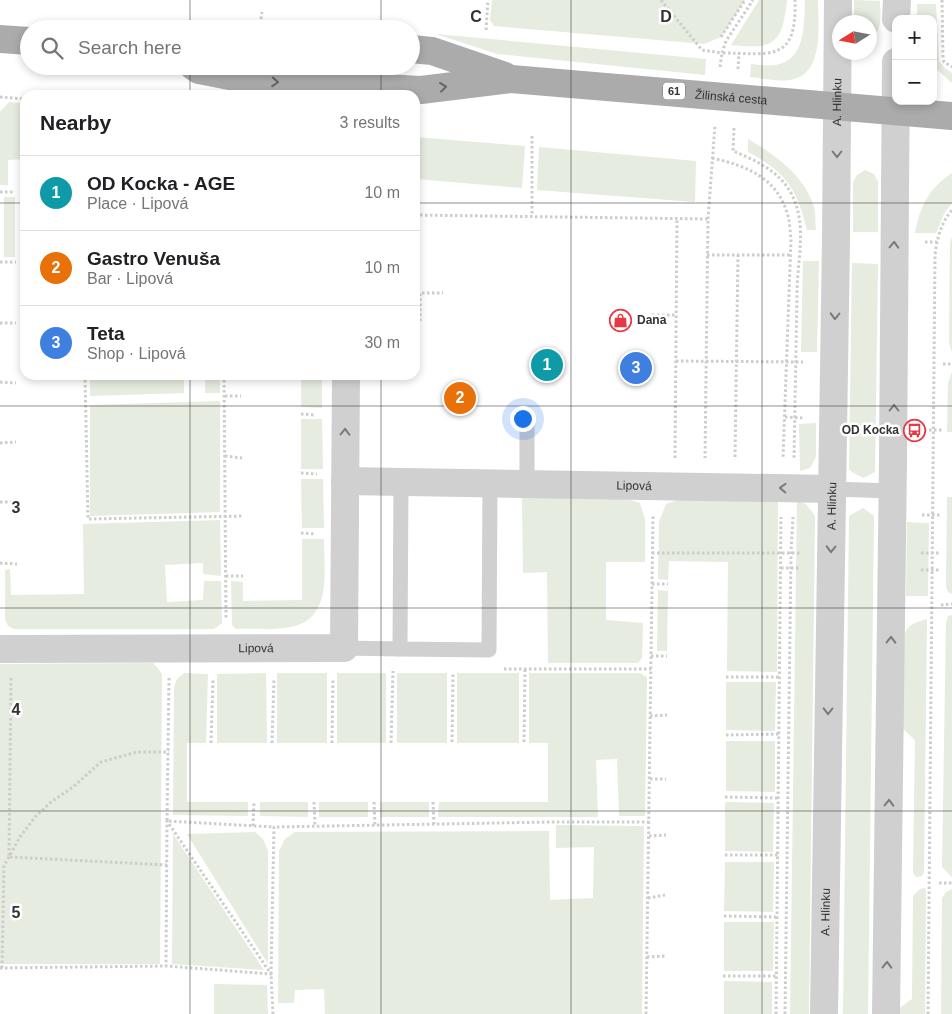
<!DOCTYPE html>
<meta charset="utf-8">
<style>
:root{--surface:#fff;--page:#f6f6f6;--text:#202124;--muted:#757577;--line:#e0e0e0;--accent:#d93025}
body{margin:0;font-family:Helvetica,sans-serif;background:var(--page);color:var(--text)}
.controls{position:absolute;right:15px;top:15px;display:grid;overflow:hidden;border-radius:10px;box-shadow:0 2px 8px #0003}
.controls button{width:45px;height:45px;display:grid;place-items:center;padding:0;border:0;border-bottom:1px solid var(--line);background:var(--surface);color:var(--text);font:25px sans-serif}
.compass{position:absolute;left:832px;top:15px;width:45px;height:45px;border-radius:50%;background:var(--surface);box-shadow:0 2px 8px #0003;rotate:259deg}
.you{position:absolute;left:522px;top:418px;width:18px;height:18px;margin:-12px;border:4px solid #fff;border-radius:50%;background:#1a73e8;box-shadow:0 0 0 8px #1a73e833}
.badge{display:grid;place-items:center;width:32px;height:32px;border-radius:50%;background:var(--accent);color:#fff;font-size:16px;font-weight:700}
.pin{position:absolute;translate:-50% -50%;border:2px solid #fff;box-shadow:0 1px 5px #0006}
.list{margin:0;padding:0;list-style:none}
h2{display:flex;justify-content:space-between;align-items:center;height:65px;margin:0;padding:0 20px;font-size:21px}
h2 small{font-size:16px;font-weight:400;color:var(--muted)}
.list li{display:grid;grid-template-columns:32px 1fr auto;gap:15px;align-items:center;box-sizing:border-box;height:75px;padding:0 20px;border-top:1px solid var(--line)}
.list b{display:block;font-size:19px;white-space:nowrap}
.list p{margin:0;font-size:16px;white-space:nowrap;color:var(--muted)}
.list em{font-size:16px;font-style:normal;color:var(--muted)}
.icon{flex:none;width:28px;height:28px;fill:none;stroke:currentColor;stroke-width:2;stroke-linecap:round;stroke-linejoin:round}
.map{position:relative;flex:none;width:952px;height:1014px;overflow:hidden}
.search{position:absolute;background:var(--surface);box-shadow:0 2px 8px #0003;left:20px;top:20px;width:400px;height:55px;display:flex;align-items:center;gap:12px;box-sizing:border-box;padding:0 18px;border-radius:28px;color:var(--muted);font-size:19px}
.panel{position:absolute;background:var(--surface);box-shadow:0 2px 8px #0003;left:20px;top:90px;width:400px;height:290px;border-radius:15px}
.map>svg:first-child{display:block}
</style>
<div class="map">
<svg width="952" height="1014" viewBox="0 0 952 1014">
<rect width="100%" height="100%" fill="#fff"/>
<g fill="#e6ecdf">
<polygon points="492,0 745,0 721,37 704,44 494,26 490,20"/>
<path d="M759 0H787C787 7 785 13 784 20 778 51 757 47 731 45Z"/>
<path d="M805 0H818C818 25 825 76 789 80 777 82 762 78 750 77L751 64C759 65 768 66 775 65 806 61 804 24 805 0Z"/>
<path d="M854 0 880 1C880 15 884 31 870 38V22H854Z"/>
<polygon points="917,4 936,4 939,61 945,68 952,73 952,83 933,66 933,19 917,19"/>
<polygon points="436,34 706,59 705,75 497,54"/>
<polygon points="9,102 25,103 25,159 8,160 8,185 0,185 0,112"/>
<polygon points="415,137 525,146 522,188 415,179"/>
<path d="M748 139C774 154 805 176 814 207 816 214 815 223 816 230H807C797 189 786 172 748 152Z"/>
<polygon points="539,147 696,161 695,202 537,190"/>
<polygon points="865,170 874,174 878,182 878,232 853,232 853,182 857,175"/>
<path d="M952 173V203L944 214 936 233H915C920 206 929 188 952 173Z"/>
<rect x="4" y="197" width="11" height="60"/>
<polygon points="952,237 952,352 949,343 950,243"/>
<polygon points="803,261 819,261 817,352 801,352"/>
<polygon points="852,263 878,264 875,472 863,478 849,470"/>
<polygon points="952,372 952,432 947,432 948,383"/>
<polygon points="90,375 184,375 184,393 90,396"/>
<rect x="205" y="375" width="15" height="18"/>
<polygon points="301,375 322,375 322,408 301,407"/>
<polygon points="220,401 220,512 90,516 90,405"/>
<polygon points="301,419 322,419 323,469 301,469"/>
<polygon points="816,423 816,457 810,468 800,471 799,424"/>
<polygon points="301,479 323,479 324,528 302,528"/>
<polygon points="522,497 624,498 640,503 645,519 645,562 606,562 606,620 643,623 642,658 638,663 548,663 547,572 523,573"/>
<polygon points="947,497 952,497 952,594 948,592 946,587"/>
<polygon points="680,499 778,500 777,672 727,671 728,562 669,561 668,580 658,579 659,522 666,504"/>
<polygon points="797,501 806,504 815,516 809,1014 790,1014"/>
<polygon points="863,508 874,516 868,1014 843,1014 849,516"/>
<polygon points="220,520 221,576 203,574 203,563 165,565 167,602 203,600 204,581 221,581 222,623 214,629 14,629 8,626 5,619 5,570 10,569 11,595 84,594 83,524"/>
<polygon points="907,522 929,523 928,596 906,596"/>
<path d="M302 539H324C324 576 333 624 283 628 268 630 252 628 236 629L232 625 231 581 243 582V601L302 600Z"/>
<polygon points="658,590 668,591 667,651 657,651"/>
<polygon points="952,615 952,877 942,867 946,623 948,616"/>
<path d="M927 619 924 872 922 876 916 877 913 873 915 740 902 728 903 639C907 624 914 623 927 619Z"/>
<polygon points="153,663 157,667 162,674 160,964 0,964 0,664"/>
<polygon points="184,673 208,674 206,743 187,743 187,802 248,802 248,816 173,815 174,687 177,679"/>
<polygon points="266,673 267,743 217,743 217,674"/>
<rect x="277" y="673" width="50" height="70"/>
<rect x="337" y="673" width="49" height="70"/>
<rect x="397" y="673" width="50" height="70"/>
<rect x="457" y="673" width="62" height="70"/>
<polygon points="529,673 640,673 647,677 645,816 619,816 617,759 596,760 598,817 438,817 439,802 548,802 548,743 529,743"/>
<polygon points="726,682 776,682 775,731 726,730"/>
<polygon points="726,741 775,741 775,792 726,791"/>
<polygon points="260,802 308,802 308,817 260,816"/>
<rect x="319" y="802" width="49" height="15"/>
<rect x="380" y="802" width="49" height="15"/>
<polygon points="725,802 774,803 773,852 725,851"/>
<polygon points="556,825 644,826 642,1014 325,1014 324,989 295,990 294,1003 278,1003 279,851 285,839 295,832 549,831 550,900 593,898 594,847 556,848"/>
<polygon points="255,832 263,839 268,851 268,964 187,834"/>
<polygon points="173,834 264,970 172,964"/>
<polygon points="725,862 774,862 773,912 724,911"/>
<polygon points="925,888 926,892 925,1014 897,1014 897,1010 912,999 913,896 920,889"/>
<polygon points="952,889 952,1014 941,1014 942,898 946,892"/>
<polygon points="724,922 774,922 773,971 724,971"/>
<polygon points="724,981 772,982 772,1014 724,1014"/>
<polygon points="214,984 267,985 268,1014 214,1014"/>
</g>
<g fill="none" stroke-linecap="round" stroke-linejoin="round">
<g stroke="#cdcdcd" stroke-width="3" stroke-dasharray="2.5 2.5" stroke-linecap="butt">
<polyline points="661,0 702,50 722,53 726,41 753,0"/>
<polyline points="942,0 943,56 944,62 952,67"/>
<polyline points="261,19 262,12"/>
<polyline points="486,30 488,0"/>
<polyline points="721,37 745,0"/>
<path d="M720 67 722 53C770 53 797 64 795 0"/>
<polyline points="738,69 739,53"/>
<polyline points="0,97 25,99"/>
<path d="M734 128 733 151C755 160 779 171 791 193 808 225 797 259 797 294 796 349 795 404 794 459"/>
<polyline points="532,136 532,216"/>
<path d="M712 158C747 166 778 178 788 216 790 223 790 232 791 239L783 458"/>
<polyline points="0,192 15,192"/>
<polyline points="415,215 708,219 705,458"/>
<polyline points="708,219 715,125"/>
<polyline points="925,242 937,242"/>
<polyline points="707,255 790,255"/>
<polyline points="0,262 16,262"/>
<polyline points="652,315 677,315"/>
<polyline points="415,321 420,321 420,293 443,293"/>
<polyline points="0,323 16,323"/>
<polyline points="676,361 803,362"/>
<polyline points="943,364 952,364"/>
<polyline points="85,375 88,519 243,516"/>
<polyline points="224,375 226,619"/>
<polyline points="0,382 16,383"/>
<polyline points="225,396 241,396"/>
<polyline points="301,414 315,415"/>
<polyline points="785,417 805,418"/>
<polyline points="924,430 943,430"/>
<polyline points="0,443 16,442"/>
<polyline points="225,456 242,458"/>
<polyline points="735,457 738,255"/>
<polyline points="675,458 677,218"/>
<polyline points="301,473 317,474"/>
<polyline points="0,502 17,502"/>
<polyline points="922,515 942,515"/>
<polyline points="301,533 316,534"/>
<polyline points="652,553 802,553"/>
<polyline points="921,553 941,553"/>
<polyline points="0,563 17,564"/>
<polyline points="781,568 800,568"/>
<polyline points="921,570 941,570"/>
<polyline points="226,576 243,576"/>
<polyline points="652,584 668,584"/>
<polyline points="941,605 952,604"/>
<polyline points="651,656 667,656"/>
<polyline points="504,669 651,669"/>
<polyline points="726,677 780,677"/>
<polyline points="11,678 9,857 167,865"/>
<polyline points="169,678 167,821 274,827"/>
<polyline points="650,716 667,715"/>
<polyline points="726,735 779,734"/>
<polyline points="452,742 453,674"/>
<polyline points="524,742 525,669"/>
<polyline points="211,743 213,679"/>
<polyline points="272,743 274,679"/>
<polyline points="332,743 333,678"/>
<polyline points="391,743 393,671"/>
<polyline points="650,779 666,779"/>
<polyline points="725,797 779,798"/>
<polyline points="314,802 315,826"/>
<polyline points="374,802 375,825"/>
<polyline points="433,802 434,824"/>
<polyline points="253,826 254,802"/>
<polyline points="649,836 666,835"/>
<polyline points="725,855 778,855"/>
<polyline points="939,883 952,883"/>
<polyline points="648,898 665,895"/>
<polyline points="724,916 778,917"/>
<polyline points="647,957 665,956"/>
<polyline points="0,968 166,966 271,974 167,821 166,966"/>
<polyline points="2,968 4,866 20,837 35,817 51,802 73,787 101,762 137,752 169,752"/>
<polyline points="723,976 777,976"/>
<polyline points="273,1014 271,974 274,827 551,822 649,822"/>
<polyline points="646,1014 653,515"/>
<polyline points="776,1014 781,517"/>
<polyline points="785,1014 791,553 793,517"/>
<path d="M928 1014 935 255C937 238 941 223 952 210"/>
</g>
<g stroke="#d0d0d0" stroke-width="15">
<polyline points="401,482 400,649 489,650 490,483"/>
<polyline points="527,484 527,416"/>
<polyline points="832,489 892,491"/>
<polyline points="344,648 400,649"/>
</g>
<g stroke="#d0d0d0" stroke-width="28">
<polyline points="896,19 897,0"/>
<path id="s1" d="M345 481 832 489"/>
<path id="s2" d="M0 649 344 648 346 375"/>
<path id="s3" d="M824 1014 836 240 838 0"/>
<polyline points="886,1014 893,461 896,62"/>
</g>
<g stroke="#ababab" stroke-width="28">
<polyline points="0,39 29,41"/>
<polyline points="411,49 432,51 505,76"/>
<path id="s4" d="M193 66 199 70 255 81 421 90 511 79 952 116"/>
</g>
</g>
<defs><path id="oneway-chevron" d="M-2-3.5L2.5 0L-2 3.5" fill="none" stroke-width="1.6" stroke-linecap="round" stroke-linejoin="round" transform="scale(1.25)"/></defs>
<g stroke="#636363">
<use href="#oneway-chevron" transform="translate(275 82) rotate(4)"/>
<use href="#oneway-chevron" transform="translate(443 87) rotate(-7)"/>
</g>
<g stroke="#7a7a7a">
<use href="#oneway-chevron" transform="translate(837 154) rotate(90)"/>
<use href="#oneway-chevron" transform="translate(894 245) rotate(-88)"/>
<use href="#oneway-chevron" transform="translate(835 316) rotate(91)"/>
<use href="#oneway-chevron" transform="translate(894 408) rotate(-90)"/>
<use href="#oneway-chevron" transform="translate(345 432) rotate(-89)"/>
<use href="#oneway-chevron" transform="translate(783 488) rotate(-178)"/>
<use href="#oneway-chevron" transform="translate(831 549) rotate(91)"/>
<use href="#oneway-chevron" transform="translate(891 640) rotate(-89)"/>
<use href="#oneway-chevron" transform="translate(828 711) rotate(91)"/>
<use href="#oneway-chevron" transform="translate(889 803) rotate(-89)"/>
<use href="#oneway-chevron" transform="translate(887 965) rotate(-89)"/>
</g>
<path fill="none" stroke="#333" stroke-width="1" stroke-opacity="0.55" d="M190 0V29M381 0V29M571 0V1014M762 0V1014M190 66V95M381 66V95M0 203H25M415 203H952M190 375V1014M381 375V1014M0 406H952M0 608H952M0 811H952"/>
<defs>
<symbol id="shop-ring" viewBox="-11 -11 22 22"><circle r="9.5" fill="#fff" stroke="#e63946" stroke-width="1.5"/><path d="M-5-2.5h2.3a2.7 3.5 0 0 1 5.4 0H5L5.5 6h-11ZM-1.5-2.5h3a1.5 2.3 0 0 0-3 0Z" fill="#e63946"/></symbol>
<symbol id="bus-ring" viewBox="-11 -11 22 22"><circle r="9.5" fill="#fff" stroke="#e63946" stroke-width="1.5"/><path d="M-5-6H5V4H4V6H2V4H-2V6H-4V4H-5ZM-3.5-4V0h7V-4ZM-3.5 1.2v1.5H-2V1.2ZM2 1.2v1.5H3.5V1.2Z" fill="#e63946"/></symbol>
</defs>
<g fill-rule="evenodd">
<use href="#shop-ring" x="608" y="308" width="25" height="25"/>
<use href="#bus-ring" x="902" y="418" width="25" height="25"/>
</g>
<g text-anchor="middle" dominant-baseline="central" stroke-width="5" stroke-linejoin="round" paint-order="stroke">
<rect fill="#fff" stroke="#707070" stroke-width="1" x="663" y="82.5" width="22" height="17" rx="4"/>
<g font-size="11" font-weight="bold" fill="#333">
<text x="674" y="91">61</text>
</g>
<g font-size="12" fill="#333" stroke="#fff">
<text stroke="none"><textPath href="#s4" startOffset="542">Žilinská cesta</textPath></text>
<text stroke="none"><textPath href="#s3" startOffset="912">A. Hlinku</textPath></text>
<text stroke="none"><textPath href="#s1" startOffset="289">Lipová</textPath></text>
<text stroke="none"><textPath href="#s3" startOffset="508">A. Hlinku</textPath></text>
<text stroke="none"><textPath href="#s2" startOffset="256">Lipová</textPath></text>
<text stroke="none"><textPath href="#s3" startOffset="102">A. Hlinku</textPath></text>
</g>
<g font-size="12" font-weight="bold" fill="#333" stroke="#fff" text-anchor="start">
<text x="637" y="320">Dana</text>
<text x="899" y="430" text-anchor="end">OD Kocka</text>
</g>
</g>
<g font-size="16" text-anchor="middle" font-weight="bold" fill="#333" stroke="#fff" stroke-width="5" stroke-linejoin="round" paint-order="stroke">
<text x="476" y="22">C</text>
<text x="666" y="22">D</text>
<text x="16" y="513">3</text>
<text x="16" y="715">4</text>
<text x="16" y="918">5</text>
</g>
</svg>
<div class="controls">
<button>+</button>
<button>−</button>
</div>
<svg class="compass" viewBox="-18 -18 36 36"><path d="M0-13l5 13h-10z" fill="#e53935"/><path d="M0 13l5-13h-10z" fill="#757577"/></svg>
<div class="you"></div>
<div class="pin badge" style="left:547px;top:365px;background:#0f9aa8">1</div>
<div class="pin badge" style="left:460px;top:398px;background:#e8710a">2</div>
<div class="pin badge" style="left:636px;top:368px;background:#3f7fe0">3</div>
<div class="search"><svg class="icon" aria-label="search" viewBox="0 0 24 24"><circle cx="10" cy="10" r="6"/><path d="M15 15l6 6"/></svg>Search here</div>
<section class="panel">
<h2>Nearby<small>3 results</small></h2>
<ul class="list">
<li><span class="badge" style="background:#0f9aa8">1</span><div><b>OD Kocka - AGE</b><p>Place · Lipová</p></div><em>10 m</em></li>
<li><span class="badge" style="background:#e8710a">2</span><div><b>Gastro Venuša</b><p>Bar · Lipová</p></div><em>10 m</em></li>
<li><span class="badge" style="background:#3f7fe0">3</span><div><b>Teta</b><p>Shop · Lipová</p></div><em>30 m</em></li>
</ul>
</section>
</div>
